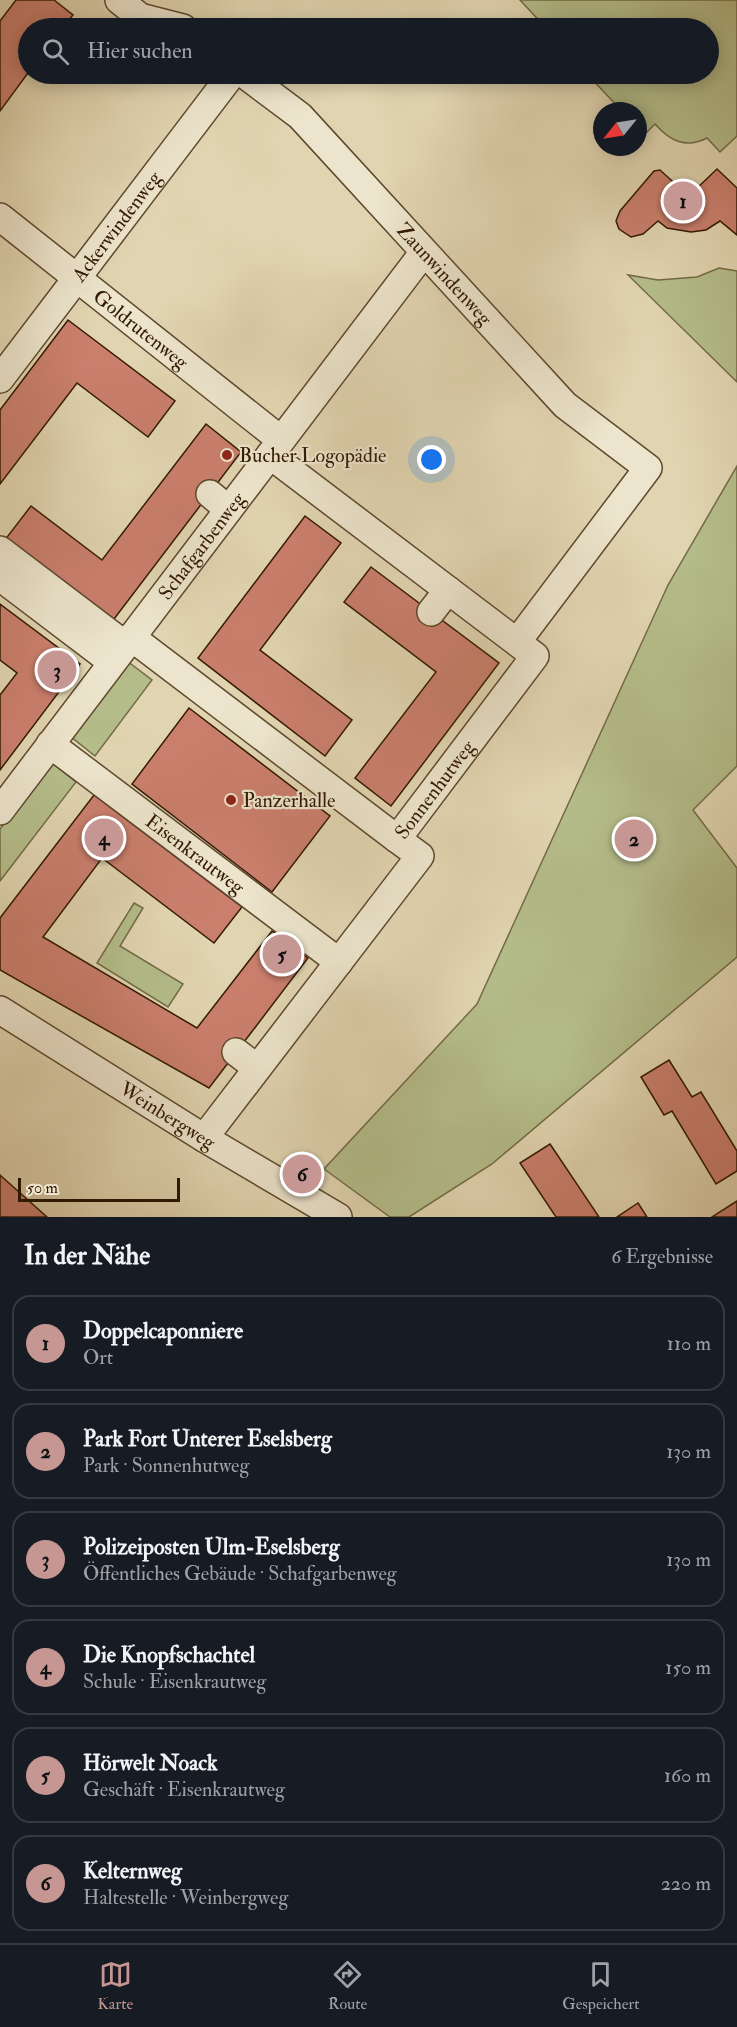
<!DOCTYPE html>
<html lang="de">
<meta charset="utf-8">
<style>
:root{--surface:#171b24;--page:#20242c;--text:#f1f3f6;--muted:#9ea1a6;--line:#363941;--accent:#c59692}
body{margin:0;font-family:"IM FELL Double Pica",serif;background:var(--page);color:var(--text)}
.compass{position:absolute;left:593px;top:102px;width:54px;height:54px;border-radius:50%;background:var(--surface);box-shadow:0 3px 15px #0003;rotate:240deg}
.scale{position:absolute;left:18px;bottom:15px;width:162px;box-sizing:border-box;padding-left:6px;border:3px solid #321902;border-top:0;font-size:16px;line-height:21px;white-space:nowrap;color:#321902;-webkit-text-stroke:4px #ece4cc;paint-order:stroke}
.you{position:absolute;left:432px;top:460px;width:21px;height:21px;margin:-15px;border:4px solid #fff;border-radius:50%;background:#1a73e8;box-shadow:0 0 0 9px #1a73e833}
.badge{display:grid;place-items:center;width:39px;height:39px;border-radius:50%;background:var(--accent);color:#111;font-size:20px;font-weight:700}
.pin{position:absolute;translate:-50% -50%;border:3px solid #fff;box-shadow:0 2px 6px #0006}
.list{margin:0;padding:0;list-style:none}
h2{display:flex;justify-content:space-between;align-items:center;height:78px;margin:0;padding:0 24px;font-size:26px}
h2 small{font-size:20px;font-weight:400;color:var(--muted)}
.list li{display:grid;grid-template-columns:39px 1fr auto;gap:18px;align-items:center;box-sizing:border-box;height:96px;margin:0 12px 12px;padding:0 12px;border:2px solid var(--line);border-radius:18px}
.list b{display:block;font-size:22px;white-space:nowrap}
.list p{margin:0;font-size:20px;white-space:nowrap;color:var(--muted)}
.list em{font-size:20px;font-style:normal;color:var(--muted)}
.icon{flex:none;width:33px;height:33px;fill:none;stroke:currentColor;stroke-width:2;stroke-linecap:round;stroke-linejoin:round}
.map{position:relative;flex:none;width:737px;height:1217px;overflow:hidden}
.search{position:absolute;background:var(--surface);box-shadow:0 3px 15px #0003;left:18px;right:18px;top:18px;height:66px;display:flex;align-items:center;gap:15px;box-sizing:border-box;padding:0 21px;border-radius:33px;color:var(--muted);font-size:22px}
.sheet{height:726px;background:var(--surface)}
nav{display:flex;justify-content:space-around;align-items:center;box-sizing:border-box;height:84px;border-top:2px solid var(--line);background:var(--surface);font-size:16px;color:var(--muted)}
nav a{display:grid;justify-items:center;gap:3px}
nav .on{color:var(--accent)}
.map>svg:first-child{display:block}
</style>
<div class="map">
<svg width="737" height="1217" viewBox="0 0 737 1217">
<rect width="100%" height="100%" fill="#e1d5b1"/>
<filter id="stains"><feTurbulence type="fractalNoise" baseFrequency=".00333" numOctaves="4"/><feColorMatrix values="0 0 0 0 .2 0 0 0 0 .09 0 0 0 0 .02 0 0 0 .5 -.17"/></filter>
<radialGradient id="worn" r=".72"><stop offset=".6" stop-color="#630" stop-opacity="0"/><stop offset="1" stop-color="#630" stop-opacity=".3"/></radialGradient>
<g fill="#b4bd8a" stroke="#736b46" stroke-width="1.5">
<path d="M520 0H737V136L720 152 707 138C686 149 670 141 655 124L644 135 638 129V111H622L587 74H708V28H546Z"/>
<polygon points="719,268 737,271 737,382 628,275 658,280 697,277"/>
<polygon points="737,466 737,766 693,810 737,868 737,957 492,1164 409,1217 390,1217 324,1169 477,1004 668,585"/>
<polygon points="127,661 152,680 95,756 70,736"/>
<polygon points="51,762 76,782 0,881 0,829"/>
<polygon points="134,903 143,908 120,946 183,984 168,1007 97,963"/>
</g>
<g fill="#ca7f6d" stroke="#321902" stroke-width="1.5">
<polygon points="16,0 54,0 73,15 63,28 28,28 28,73 0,111 0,21"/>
<polygon points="717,169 737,188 737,235 720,221 706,230 691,232 667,228 658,221 643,234 631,237 619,229 616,221 620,211 654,171 660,170 682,190 695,190"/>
<polygon points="68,320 175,401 148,437 77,383 0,484 0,410"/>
<polygon points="206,424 241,452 111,623 4,541 31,506 102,560"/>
<polygon points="305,516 341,543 260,650 352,720 325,756 198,658"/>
<polygon points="371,567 499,663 391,806 355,778 436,672 344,602"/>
<polygon points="0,604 80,664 0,770 0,695 17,673 0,660"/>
<polygon points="189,708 330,816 272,892 132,784"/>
<polygon points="94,795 242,907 214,943 102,858 43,937 197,1028 272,931 308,958 209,1088 0,970 0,918"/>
<polygon points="669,1060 692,1097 701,1092 737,1151 737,1171 716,1184 672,1111 664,1115 641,1077"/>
<polygon points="550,1144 599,1217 556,1217 520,1163"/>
<polygon points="0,1175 47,1217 0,1217"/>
<polygon points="737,1201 737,1217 712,1217"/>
<polygon points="638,1203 647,1217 617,1217"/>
</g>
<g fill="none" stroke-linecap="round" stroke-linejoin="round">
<defs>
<g id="minor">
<polyline points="119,0 140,17 183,28"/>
<path id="s1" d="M244 74 300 116 565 405 648 468 517 642"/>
<path id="s2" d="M0 217 281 440"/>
<path id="s3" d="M0 379 232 74"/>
<polyline points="210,494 228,509"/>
<polyline points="0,550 125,645"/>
<polyline points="0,577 112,662"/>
<polyline points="431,612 448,590"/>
<polyline points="131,637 397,839"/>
<path id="s4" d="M50 744 339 962"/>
<path id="s5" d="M0 811 424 252"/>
<path id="s6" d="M0 1010 204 1138 338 1217"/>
<polyline points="236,1052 257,1068"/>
<path id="s7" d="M204 1138 420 856 397 839 535 656 270 455"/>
</g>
</defs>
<use href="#minor" stroke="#5e482e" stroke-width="30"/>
<use href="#minor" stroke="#ece4cc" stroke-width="27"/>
</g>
<g fill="#8f2418" stroke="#ece4cc" stroke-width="2">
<circle cx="227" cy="455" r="6"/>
<circle cx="231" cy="800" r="6"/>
</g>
<g text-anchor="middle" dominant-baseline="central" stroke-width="4.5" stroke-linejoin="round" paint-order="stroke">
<g font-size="20" fill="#321902" stroke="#ece4cc">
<text stroke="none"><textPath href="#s3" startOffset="192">Ackerwindenweg</textPath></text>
<text stroke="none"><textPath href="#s1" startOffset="284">Zaunwindenweg</textPath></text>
<text stroke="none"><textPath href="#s2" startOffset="180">Goldrutenweg</textPath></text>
<text stroke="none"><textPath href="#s5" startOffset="333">Schafgarbenweg</textPath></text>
<text stroke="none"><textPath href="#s7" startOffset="446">Sonnenhutweg</textPath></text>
<text stroke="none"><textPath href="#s4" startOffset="182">Eisenkrautweg</textPath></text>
<text stroke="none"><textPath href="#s6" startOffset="198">Weinbergweg</textPath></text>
</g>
<g font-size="20" fill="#321902" stroke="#ece4cc" text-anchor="start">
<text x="239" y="455">Bucher Logopädie</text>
<text x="243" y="800">Panzerhalle</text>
</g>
</g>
<rect width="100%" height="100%" filter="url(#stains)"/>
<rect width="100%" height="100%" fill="url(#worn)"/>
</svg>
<svg class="compass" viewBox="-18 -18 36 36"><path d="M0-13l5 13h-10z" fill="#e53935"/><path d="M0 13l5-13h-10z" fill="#9ea1a6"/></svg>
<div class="scale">50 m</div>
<div class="you"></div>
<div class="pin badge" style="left:683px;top:201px">1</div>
<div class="pin badge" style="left:634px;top:839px">2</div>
<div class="pin badge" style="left:57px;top:670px">3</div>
<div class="pin badge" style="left:104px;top:838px">4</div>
<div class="pin badge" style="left:282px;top:954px">5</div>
<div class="pin badge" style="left:302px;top:1174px">6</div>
<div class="search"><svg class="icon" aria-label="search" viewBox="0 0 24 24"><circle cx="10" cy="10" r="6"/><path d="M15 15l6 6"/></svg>Hier suchen</div>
</div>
<section class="sheet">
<h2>In der Nähe<small>6 Ergebnisse</small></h2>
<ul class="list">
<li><span class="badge">1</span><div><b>Doppelcaponniere</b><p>Ort</p></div><em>110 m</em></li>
<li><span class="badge">2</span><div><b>Park Fort Unterer Eselsberg</b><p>Park · Sonnenhutweg</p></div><em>130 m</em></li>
<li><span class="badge">3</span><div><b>Polizeiposten Ulm-Eselsberg</b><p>Öffentliches Gebäude · Schafgarbenweg</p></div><em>130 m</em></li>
<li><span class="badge">4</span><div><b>Die Knopfschachtel</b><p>Schule · Eisenkrautweg</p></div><em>150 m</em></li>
<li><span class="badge">5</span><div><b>Hörwelt Noack</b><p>Geschäft · Eisenkrautweg</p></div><em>160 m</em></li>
<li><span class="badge">6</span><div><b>Kelternweg</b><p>Haltestelle · Weinbergweg</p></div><em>220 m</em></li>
</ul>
</section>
<nav>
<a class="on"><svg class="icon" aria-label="map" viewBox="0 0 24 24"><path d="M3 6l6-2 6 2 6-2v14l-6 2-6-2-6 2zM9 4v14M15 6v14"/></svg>Karte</a>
<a><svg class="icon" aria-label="directions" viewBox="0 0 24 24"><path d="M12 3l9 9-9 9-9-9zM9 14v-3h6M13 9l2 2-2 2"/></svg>Route</a>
<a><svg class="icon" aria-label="saved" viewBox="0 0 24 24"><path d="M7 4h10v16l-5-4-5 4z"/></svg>Gespeichert</a>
</nav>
